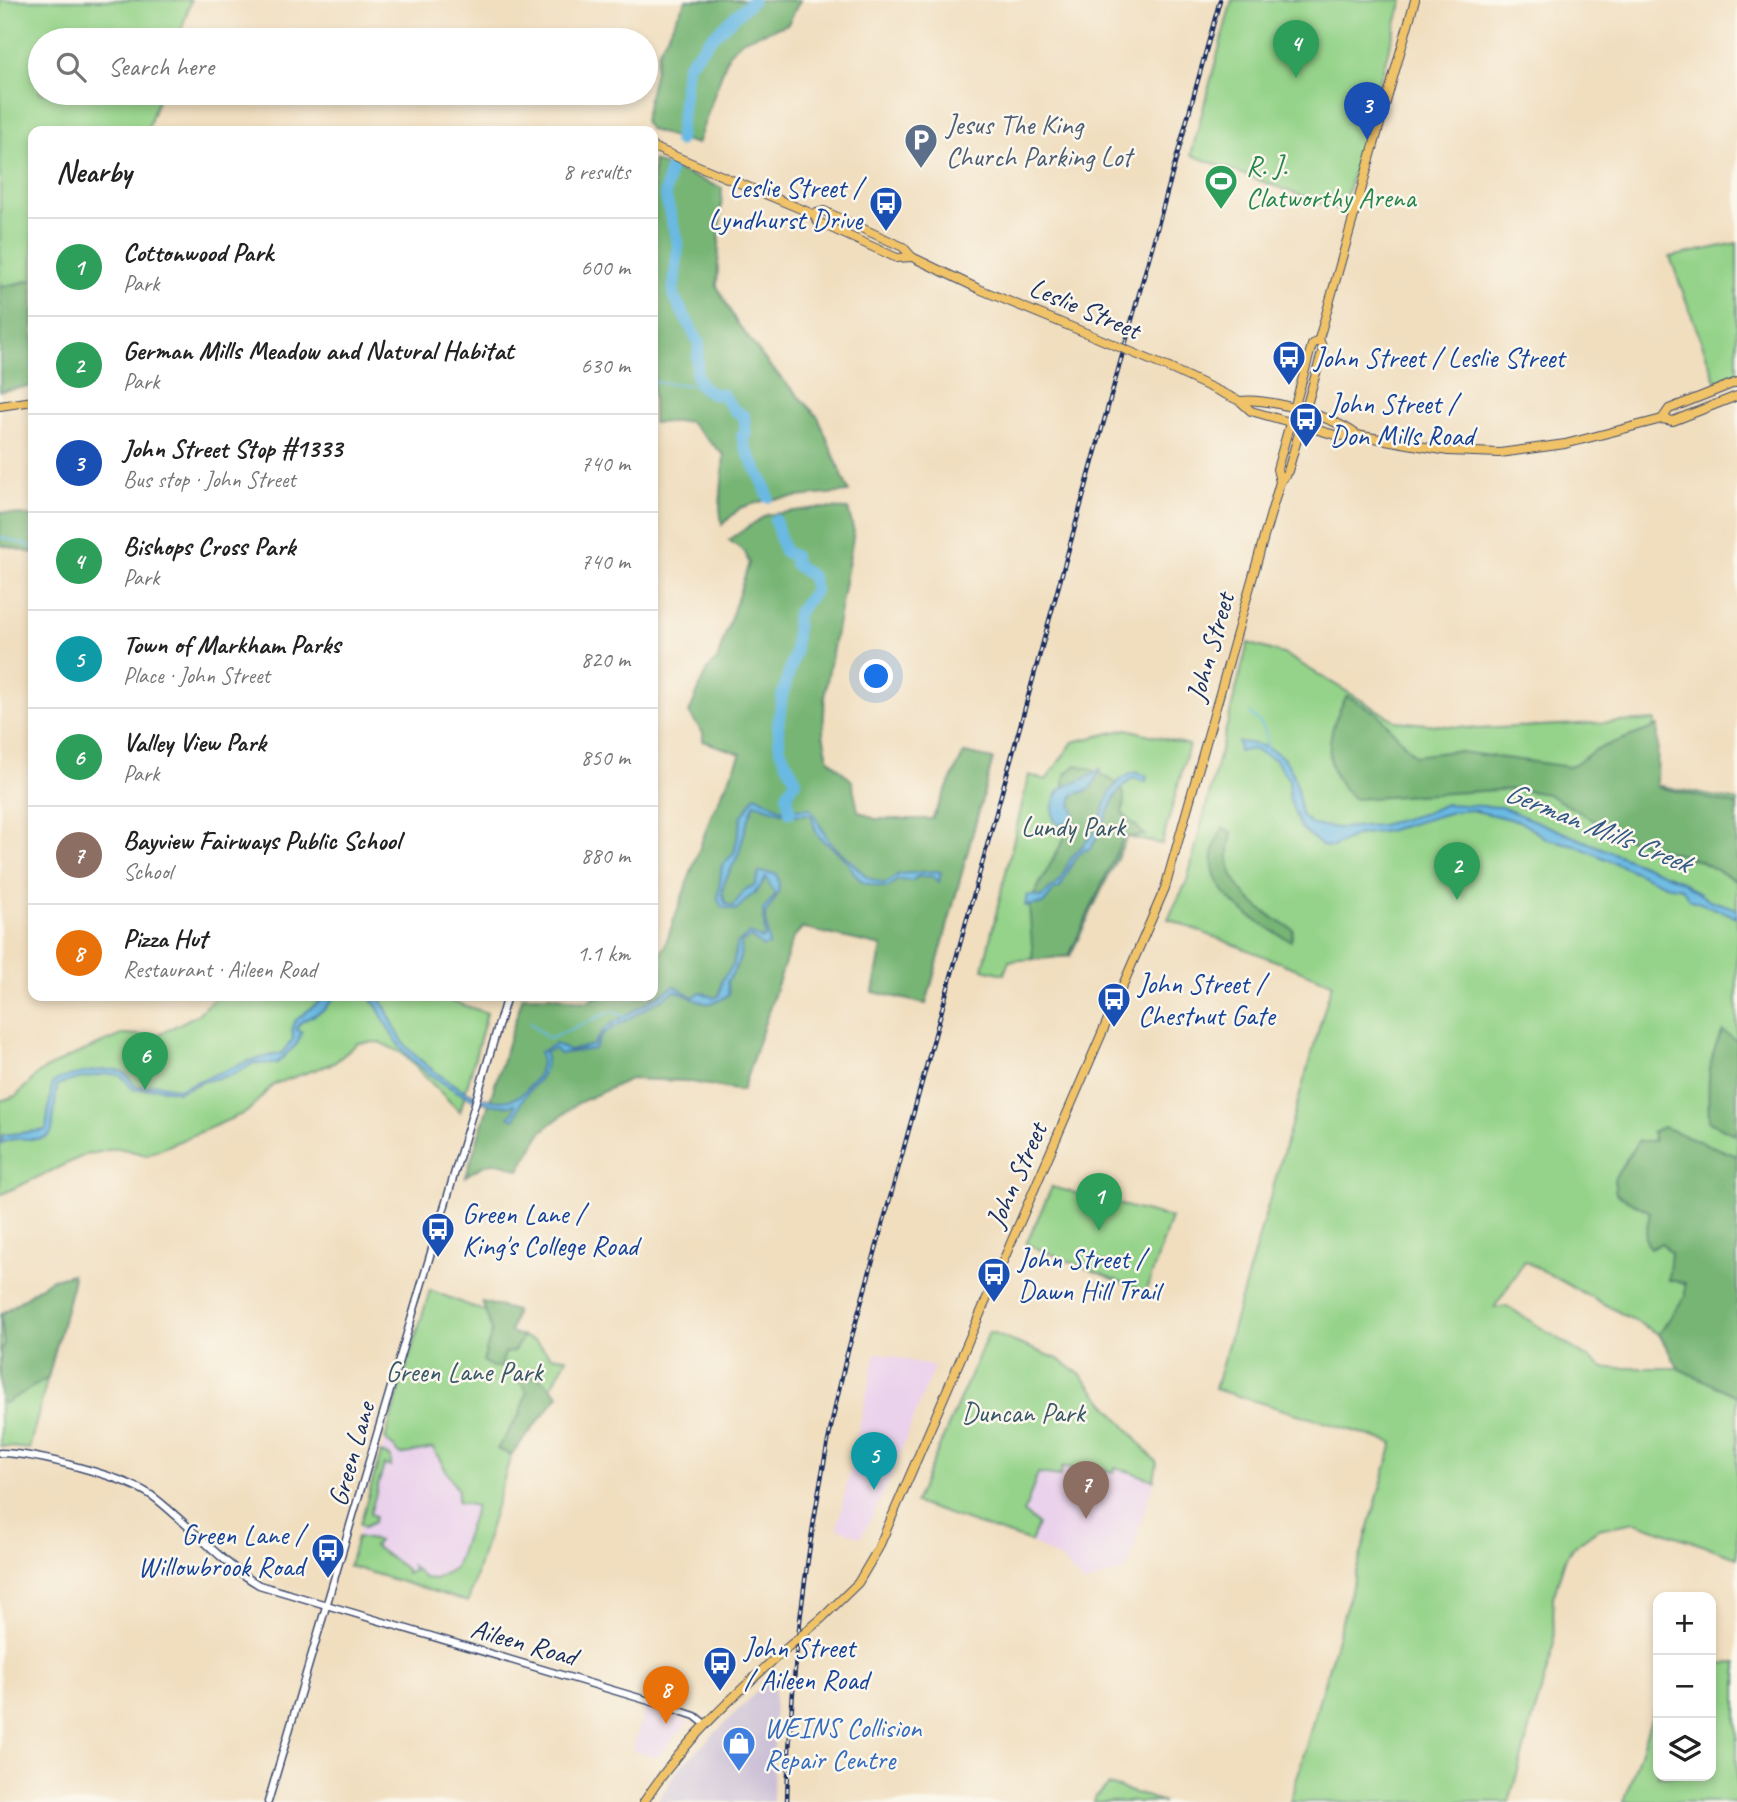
<!DOCTYPE html>
<meta charset="utf-8">
<style>
:root{--surface:#fff;--page:#f2f2f2;--text:#222;--muted:#767676;--line:#e0e0e0;--accent:#ea580c}
body{margin:0;font-family:Caveat,sans-serif;background:var(--page);color:var(--text)}
.controls{position:absolute;right:21px;bottom:21px;display:grid;overflow:hidden;border-radius:14px;box-shadow:0 4px 10px #0003}
.controls button{width:63px;height:63px;display:grid;place-items:center;padding:0;border:0;border-bottom:2px solid var(--line);background:var(--surface);color:var(--text);font:35px sans-serif}
.you{position:absolute;left:877px;top:677px;width:24px;height:24px;margin:-18px;border:5px solid #fff;border-radius:50%;background:#1a73e8;box-shadow:0 0 0 10px #1a73e833}
.badge{display:grid;place-items:center;width:46px;height:46px;border-radius:50%;background:var(--accent);color:#fff;font-size:23px;font-weight:700}
.pin{position:absolute;translate:-50% -58px;filter:drop-shadow(0 2px 4px #0008)}
.pin::after{content:'';position:absolute;top:37px;width:24px;height:21px;background:inherit;clip-path:polygon(0 0,100% 0,50% 100%)}
.list{margin:0;padding:0;list-style:none}
h2{display:flex;justify-content:space-between;align-items:center;height:91px;margin:0;padding:0 28px;font-size:30px}
h2 small{font-size:23px;font-weight:400;color:var(--muted)}
.list li{display:grid;grid-template-columns:46px 1fr auto;gap:21px;align-items:center;box-sizing:border-box;height:98px;padding:0 28px;border-top:2px solid var(--line)}
.list b{display:block;font-size:26px;white-space:nowrap}
.list p{margin:0;font-size:23px;white-space:nowrap;color:var(--muted)}
.list em{font-size:23px;font-style:normal;color:var(--muted)}
.icon{flex:none;width:38px;height:38px;fill:none;stroke:currentColor;stroke-width:2;stroke-linecap:round;stroke-linejoin:round}
.map{position:relative;flex:none;width:1737px;height:1802px;overflow:hidden}
.search{position:absolute;background:var(--surface);box-shadow:0 4px 10px #0003;left:28px;top:28px;width:630px;height:77px;display:flex;align-items:center;gap:18px;box-sizing:border-box;padding:0 24px;border-radius:38px;color:var(--muted);font-size:26px}
.panel{position:absolute;background:var(--surface);box-shadow:0 4px 10px #0003;left:28px;top:126px;width:630px;height:875px;border-radius:14px}
.map>svg:first-child{display:block}
</style>
<div class="map">
<svg width="1737" height="1802" viewBox="0 0 1737 1802">
<rect width="100%" height="100%" fill="#fbf7ec"/>
<filter id="ink" filterUnits="userSpaceOnUse"><feTurbulence type="fractalNoise" baseFrequency=".0143" numOctaves="2"/><feDisplacementMap in="SourceGraphic" scale="14" xChannelSelector="R" yChannelSelector="G"/><feConvolveMatrix kernelMatrix="1 2 1 2 8 2 1 2 1" color-interpolation-filters="sRGB"/></filter>
<filter id="wash" filterUnits="userSpaceOnUse"><feTurbulence type="fractalNoise" baseFrequency=".00686" numOctaves="4" result="noise"/><feDisplacementMap in="SourceGraphic" scale="28" xChannelSelector="R" yChannelSelector="G"/><feGaussianBlur stdDeviation="1.57" result="paint"/><feColorMatrix in="noise" values="0 0 0 0 0 0 0 0 0 0 0 0 0 0 0 0 0 1.4 0 .05"/><feComposite in="paint" operator="in"/></filter>
<g filter="url(#wash)">
<rect width="100%" height="100%" fill="#f0debf"/>
<g fill="#ead1ec">
<polygon points="876,1352 934,1367 883,1496 861,1537 837,1528"/>
<polygon points="396,1401 511,1455 468,1602 349,1566"/>
<polygon points="1062,1466 1103,1478 1105,1469 1115,1467 1154,1480 1127,1569 1083,1584 1064,1562 1031,1542 1038,1525 1024,1512 1037,1473"/>
<polygon points="646,1705 689,1722 657,1758 632,1750"/>
</g>
<polygon fill="#cabfd6" points="775,1674 773,1802 657,1802 678,1769"/>
<g fill="#94d389" stroke="#588174" stroke-width="2" fill-rule="evenodd">
<polygon points="0,0 191,0 178,40 40,40 40,93 160,93 147,131 33,131 33,280 0,287"/>
<polygon points="1232,0 1403,0 1342,211 1191,155"/>
<polygon points="1737,243 1737,373 1716,381 1670,257"/>
<path d="M1248 643 1286 655 1396 721 1478 729 1655 720 1646 783 1737 801V1557L1635 1522 1598 1529 1573 1547 1566 1557 1553 1597 1554 1646 1509 1802H1290L1393 1443 1215 1389 1332 983 1168 919 1187 881ZM1525 1261 1659 1334 1679 1368H1604L1507 1306 1494 1308Z"/>
<polygon points="1127,729 1189,745 1162,844 1127,837 1070,956 1009,961 1004,974 983,969 1029,775 1046,780 1073,742"/>
<polygon points="217,996 447,996 451,1001 487,1013 460,1112 402,1053 379,1042 358,1043 334,1063 274,1084 247,1112 147,1155 118,1148 85,1155 0,1195 0,1101 16,1096 40,1072 67,1058 124,1034 156,1036 197,1015"/>
<polygon points="1052,1187 1171,1218 1146,1292 1026,1244"/>
<polygon points="72,1274 73,1282 29,1449 0,1446 0,1315 50,1280"/>
<polygon points="430,1290 496,1316 503,1330 535,1341 551,1356 567,1358 551,1388 559,1395 511,1455 468,1602 349,1566 357,1537 378,1541 374,1546 406,1569 406,1574 413,1571 412,1566 424,1578 435,1579 455,1568 476,1506 457,1502 458,1491 433,1448 401,1455 385,1439"/>
<polygon points="989,1332 1058,1359 1081,1375 1157,1463 1154,1480 1115,1467 1114,1472 1105,1470 1103,1478 1063,1466 1060,1476 1038,1473 1024,1512 1038,1525 1031,1542 915,1503"/>
<polygon points="381,1453 391,1457 391,1467 384,1465 370,1514 375,1516 374,1522 364,1527 360,1524"/>
<polygon points="1737,1663 1737,1802 1624,1802 1658,1698 1658,1776 1711,1776 1711,1664"/>
<polygon points="1109,1785 1164,1802 1094,1802 1096,1796"/>
</g>
<g fill="#77b575" stroke="#49726a" stroke-width="2">
<polygon points="686,0 800,0 788,24 743,40 729,53 697,144 650,130 644,121 659,50"/>
<polygon points="653,161 722,188 717,286 735,320 769,365 818,417 849,492 766,500 740,508 722,525 720,507 724,455 688,421 653,423"/>
<polygon points="33,280 33,386 0,391 0,287"/>
<path d="M816 508 848 509 854 532 825 692 823 734 828 758 852 781 858 811 875 819H932L964 753 993 759 926 1004 873 992 882 946 802 928 793 938 742 1091 686 1081 630 1079 578 1103 542 1131 519 1170C495 1159 488 1161 466 1176L523 996H551L586 1002 598 996H653V960L664 948 711 816 741 754 703 741V733L689 713 707 670 717 660 749 563 745 552 729 540 766 515Z"/>
<polygon points="0,512 33,517 33,553 0,545"/>
<path d="M1347 696 1378 714 1415 756 1453 751 1570 767 1597 749 1658 726 1657 787 1737 805V881L1700 861 1626 838 1547 794 1514 789 1355 799C1319 773 1326 731 1347 696Z"/>
<path d="M1076 765C1088 767 1123 782 1124 795 1125 800 1123 808 1122 813L1145 835 1123 838 1069 956 1033 960 1029 904 1071 826 1073 814 1063 797 1065 775Z"/>
<path d="M1223 828 1232 832C1231 841 1228 850 1229 859 1231 892 1267 916 1293 929L1291 941C1249 918 1188 885 1223 828Z"/>
<path d="M1723 1031 1737 1041V1135L1709 1122C1708 1091 1706 1059 1723 1031Z"/>
<polygon points="1663,1127 1737,1156 1737,1396 1679,1369 1659,1334 1685,1296 1685,1283 1668,1280 1671,1253 1662,1243 1650,1249 1645,1238 1650,1212 1616,1194 1614,1179 1638,1141 1654,1141 1652,1132"/>
<polygon points="72,1274 73,1282 48,1378 5,1403 0,1402 0,1350 4,1345 1,1315 50,1280"/>
<polygon points="482,1302 516,1311 510,1332 523,1337 513,1352 505,1353 501,1367 492,1367 483,1361 492,1331"/>
<polygon points="536,1375 559,1395 511,1455 497,1449 520,1414 527,1391 519,1381 520,1378 531,1378"/>
</g>
<g fill="#69b9e3" stroke="#4274a0" stroke-width="2">
<path d="M1238 742C1290 745 1296 771 1301 815L1313 825 1339 828 1381 825 1426 813 1445 804 1501 807 1682 881 1707 899 1737 909V917L1689 899 1682 888 1665 885 1574 845 1547 839 1519 821 1471 810 1452 812 1387 831 1356 835 1333 847 1322 846 1300 827 1289 797V780L1275 759 1252 749 1239 752Z"/>
<path d="M1101 768 1091 789 1073 795 1071 804 1075 815 1069 822 1058 825C1048 816 1053 792 1066 786 1080 780 1089 779 1101 768Z"/>
<path d="M1134 772 1147 776 1146 782 1134 778C1108 792 1108 824 1092 846 1086 854 1090 846 1083 851 1073 857 1065 878 1060 888L1054 890 1043 904 1025 906 1028 895 1041 897 1059 882 1071 858 1096 831 1110 792 1121 779Z"/>
<path d="M756 795 783 810 810 808 829 841 868 878 885 884 899 874 935 871 941 872 939 882 932 876 916 877 913 881 898 880 887 888 864 883C854 877 851 865 843 857 823 836 819 848 811 814L790 815 755 803C747 820 744 834 739 852 735 868 715 885 726 904L733 906 746 889 755 885 759 872 777 874C783 896 773 898 765 915L769 945 763 947 751 937 741 943C743 958 735 970 727 982L729 994C704 1015 693 994 675 991L603 1034 594 1049 559 1054 555 1049 545 1052C550 1075 534 1082 523 1099 518 1106 519 1114 514 1119L509 1116 514 1111 515 1104C479 1113 423 1074 401 1048 389 1034 382 1012 370 996H379C389 1012 395 1033 407 1047 430 1072 496 1123 526 1090 537 1078 544 1068 540 1052L556 1044 569 1051 593 1045 605 1028 675 986 693 997 701 992 714 998 719 996 722 980 733 965 737 944 750 933 761 939 765 937 763 910 775 895 766 877 760 887 736 910 722 907 718 900 722 865 734 853 742 816Z"/>
<path d="M326 996H336L324 1010 301 1022 296 1029 302 1032 297 1044 276 1064 254 1063 232 1075 205 1081 178 1092 158 1088 134 1090C127 1085 126 1077 118 1075 109 1071 66 1081 57 1086L52 1131C44 1147 17 1132 0 1144L3 1135 46 1130 52 1084C60 1075 109 1067 121 1071 129 1074 130 1082 137 1087L158 1084 178 1089 249 1061 282 1053 293 1039 292 1027 295 1021Z"/>
</g>
<g fill="none" stroke-linecap="round" stroke-linejoin="round">
<g stroke="#69b9e3" stroke-width="2">
<polyline points="653,382 701,386"/>
<polyline points="0,537 33,547"/>
<path d="M1250 714C1263 724 1269 731 1266 748"/>
<polyline points="529,1022 549,1039 612,1011 626,1017"/>
</g>
<g stroke="#69b9e3" stroke-width="12">
<polyline points="679,141 687,66 710,39 753,0"/>
<path d="M670 169 665 194 678 245 673 295 699 343 696 375 701 386 712 394H722L734 410 744 416 746 434 742 436C746 458 764 475 768 497"/>
<polyline points="775,520 784,551 794,556 795,564 812,577 815,590 797,614 795,653 782,696 778,726 780,750 796,780 787,795 790,812"/>
</g>
</g>
</g>
<g filter="url(#ink)">
<g fill="none" stroke-linecap="round" stroke-linejoin="round">
<defs>
<g id="minor">
<path d="M0 1453C34 1453 129 1477 155 1498 191 1526 219 1561 259 1585L656 1703 695 1716 705 1724"/>
<polyline points="268,1802 507,996"/>
</g>
<g id="major">
<polyline points="653,147 813,214 818,222 897,258 912,257"/>
<polyline points="813,214 824,211 903,247 912,257 979,289 1086,333"/>
<polyline points="1169,368 1240,401 1251,411 1339,436 1357,435 1448,451 1500,453 1565,444 1662,419 1673,421 1737,396"/>
<path d="M1240 401C1269 397 1332 417 1356 434"/>
<polyline points="0,406 33,401"/>
<polyline points="1662,419 1669,409 1737,382"/>
<polyline points="1280,482 1277,469 1312,345 1319,339"/>
<polyline points="822,1618 858,1583 878,1549 1165,888 1264,537 1280,482 1288,471 1323,349 1319,339 1415,0"/>
<path d="M644 1802C681 1744 730 1699 781 1653"/>
</g>
</defs>
<use href="#minor" stroke="#3b496d" stroke-width="9"/>
<use href="#major" stroke="#3b496d" stroke-width="10"/>
<use href="#minor" stroke="#fff" stroke-width="6"/>
<use href="#major" stroke="#f1c369" stroke-width="8"/>
<defs>
<path id="rail" d="M787 1802C791 1652 812 1504 846 1358L1220 0"/>
</defs>
<use href="#rail" stroke="#1b2f5e" stroke-width="4.5"/>
<use href="#rail" stroke="#fbf7ec" stroke-width="2" stroke-dasharray="5" stroke-linecap="butt"/>
<defs>
<g id="major-bridge">
<polyline points="1086,333 1169,368"/>
<polyline points="781,1653 822,1618"/>
</g>
</defs>
<use href="#major-bridge" stroke="#3b496d" stroke-width="10" stroke-linecap="butt"/>
<use href="#major-bridge" stroke="#f1c369" stroke-width="8"/>
</g>
</g>
<defs>
<symbol id="parking-pin" viewBox="-11 -11 22 30"><path d="M0 17L-7.5 6A9.5 9.5 0 1 1 7.5 6Z" fill="#5c6f8a" stroke="#fbf7ec"/><path d="M-3.5-5.5H1a3.5 3.5 0 0 1 0 7H-1V5.5H-3.5ZM-1-3.4V-.6H.8a1.4 1.4 0 0 0 0-2.8Z" fill="#fff"/></symbol>
<symbol id="stadium-pin" viewBox="-11 -11 22 30"><path d="M0 17L-7.5 6A9.5 9.5 0 1 1 7.5 6Z" fill="#2e9e5b" stroke="#fbf7ec"/><path d="M0-5a6.5 5 0 1 0 0 10a6.5 5 0 1 0 0-10ZM-3.5-1.8h7v3.6h-7Z" fill="#fff"/></symbol>
<symbol id="bus-pin" viewBox="-11 -11 22 30"><path d="M0 17L-7.5 6A9.5 9.5 0 1 1 7.5 6Z" fill="#1a4fb4" stroke="#fbf7ec"/><path d="M-5-6H5V4H4V6H2V4H-2V6H-4V4H-5ZM-3.5-4V0h7V-4ZM-3.5 1.2v1.5H-2V1.2ZM2 1.2v1.5H3.5V1.2Z" fill="#fff"/></symbol>
<symbol id="shop-pin" viewBox="-11 -11 22 30"><path d="M0 17L-7.5 6A9.5 9.5 0 1 1 7.5 6Z" fill="#3f7fe0" stroke="#fbf7ec"/><path d="M-5-2.5h2.3a2.7 3.5 0 0 1 5.4 0H5L5.5 6h-11ZM-1.5-2.5h3a1.5 2.3 0 0 0-3 0Z" fill="#fff"/></symbol>
</defs>
<g fill-rule="evenodd">
<use href="#parking-pin" x="902" y="121" width="38" height="52"/>
<use href="#stadium-pin" x="1202" y="162" width="38" height="52"/>
<use href="#bus-pin" x="867" y="184" width="38" height="52"/>
<use href="#bus-pin" x="1270" y="338" width="38" height="52"/>
<use href="#bus-pin" x="1287" y="400" width="38" height="52"/>
<use href="#bus-pin" x="1095" y="980" width="38" height="52"/>
<use href="#bus-pin" x="419" y="1210" width="38" height="52"/>
<use href="#bus-pin" x="975" y="1255" width="38" height="52"/>
<use href="#bus-pin" x="309" y="1531" width="38" height="52"/>
<use href="#bus-pin" x="701" y="1644" width="38" height="52"/>
<use href="#shop-pin" x="720" y="1724" width="38" height="52"/>
</g>
<g text-anchor="middle" dominant-baseline="central" stroke-width="5" stroke-linejoin="round" paint-order="stroke">
<g font-size="28" fill="#4e5e75" stroke="#fbf7ec" text-anchor="start">
<text x="946" y="124">Jesus The King<tspan x="946" dy="32">Church Parking Lot</tspan></text>
</g>
<g font-size="28" fill="#27864d" stroke="#fbf7ec" text-anchor="start">
<text x="1246" y="165">R. J.<tspan x="1246" dy="32">Clatworthy Arena</tspan></text>
</g>
<g font-size="28" fill="#164399" stroke="#fbf7ec" text-anchor="start">
<text x="862" y="187" text-anchor="end">Leslie Street /<tspan x="862" dy="32">Lyndhurst Drive</tspan></text>
<text x="1314" y="357">John Street / Leslie Street</text>
<text x="1330" y="403">John Street /<tspan x="1330" dy="32">Don Mills Road</tspan></text>
<text x="1138" y="983">John Street /<tspan x="1138" dy="32">Chestnut Gate</tspan></text>
<text x="462" y="1213">Green Lane /<tspan x="462" dy="32">King's College Road</tspan></text>
<text x="1018" y="1258">John Street /<tspan x="1018" dy="32">Dawn Hill Trail</tspan></text>
<text x="304" y="1534" text-anchor="end">Green Lane /<tspan x="304" dy="32">Willowbrook Road</tspan></text>
<text x="744" y="1647">John Street<tspan x="744" dy="32">/ Aileen Road</tspan></text>
</g>
<g font-size="28" fill="#1b2f5e" stroke="#fbf7ec">
<text transform="translate(1085 308) rotate(23)">Leslie Street</text>
<text transform="translate(1210 647) rotate(-74)">John Street</text>
<text transform="translate(1016 1175) rotate(-66)">John Street</text>
<text transform="translate(351 1454) rotate(-74)">Green Lane</text>
<text transform="translate(524 1642) rotate(16)">Aileen Road</text>
</g>
<g font-size="28" fill="#395869" stroke="#fbf7ec">
<text x="1073" y="826">Lundy Park</text>
<text x="464" y="1371">Green Lane Park</text>
<text x="1023" y="1412">Duncan Park</text>
</g>
<g font-size="28" fill="#366cbe" stroke="#fbf7ec" text-anchor="start">
<text x="764" y="1727">WEINS Collision<tspan x="764" dy="32">Repair Centre</tspan></text>
</g>
<g font-size="30" font-style="italic" fill="#325886" stroke="#fbf7ec">
<text transform="translate(1598 827) rotate(22)">German Mills Creek</text>
</g>
</g>
</svg>
<div class="controls">
<button>+</button>
<button>−</button>
<button><svg class="icon" aria-label="layers" viewBox="0 0 24 24"><path d="M12 4l9 5-9 5-9-5zM3 14l9 5 9-5"/></svg></button>
</div>
<div class="you"></div>
<div class="pin badge" style="left:1099px;top:1231px;background:#2e9e5b">1</div>
<div class="pin badge" style="left:1457px;top:900px;background:#2e9e5b">2</div>
<div class="pin badge" style="left:1367px;top:140px;background:#1a4fb4">3</div>
<div class="pin badge" style="left:1296px;top:78px;background:#2e9e5b">4</div>
<div class="pin badge" style="left:874px;top:1490px;background:#0f9aa8">5</div>
<div class="pin badge" style="left:145px;top:1090px;background:#2e9e5b">6</div>
<div class="pin badge" style="left:1086px;top:1519px;background:#8d6e63">7</div>
<div class="pin badge" style="left:666px;top:1724px;background:#e8710a">8</div>
<div class="search"><svg class="icon" aria-label="search" viewBox="0 0 24 24"><circle cx="10" cy="10" r="6"/><path d="M15 15l6 6"/></svg>Search here</div>
<section class="panel">
<h2>Nearby<small>8 results</small></h2>
<ul class="list">
<li><span class="badge" style="background:#2e9e5b">1</span><div><b>Cottonwood Park</b><p>Park</p></div><em>600 m</em></li>
<li><span class="badge" style="background:#2e9e5b">2</span><div><b>German Mills Meadow and Natural Habitat</b><p>Park</p></div><em>630 m</em></li>
<li><span class="badge" style="background:#1a4fb4">3</span><div><b>John Street Stop #1333</b><p>Bus stop · John Street</p></div><em>740 m</em></li>
<li><span class="badge" style="background:#2e9e5b">4</span><div><b>Bishops Cross Park</b><p>Park</p></div><em>740 m</em></li>
<li><span class="badge" style="background:#0f9aa8">5</span><div><b>Town of Markham Parks</b><p>Place · John Street</p></div><em>820 m</em></li>
<li><span class="badge" style="background:#2e9e5b">6</span><div><b>Valley View Park</b><p>Park</p></div><em>850 m</em></li>
<li><span class="badge" style="background:#8d6e63">7</span><div><b>Bayview Fairways Public School</b><p>School</p></div><em>880 m</em></li>
<li><span class="badge" style="background:#e8710a">8</span><div><b>Pizza Hut</b><p>Restaurant · Aileen Road</p></div><em>1.1 km</em></li>
</ul>
</section>
</div>
